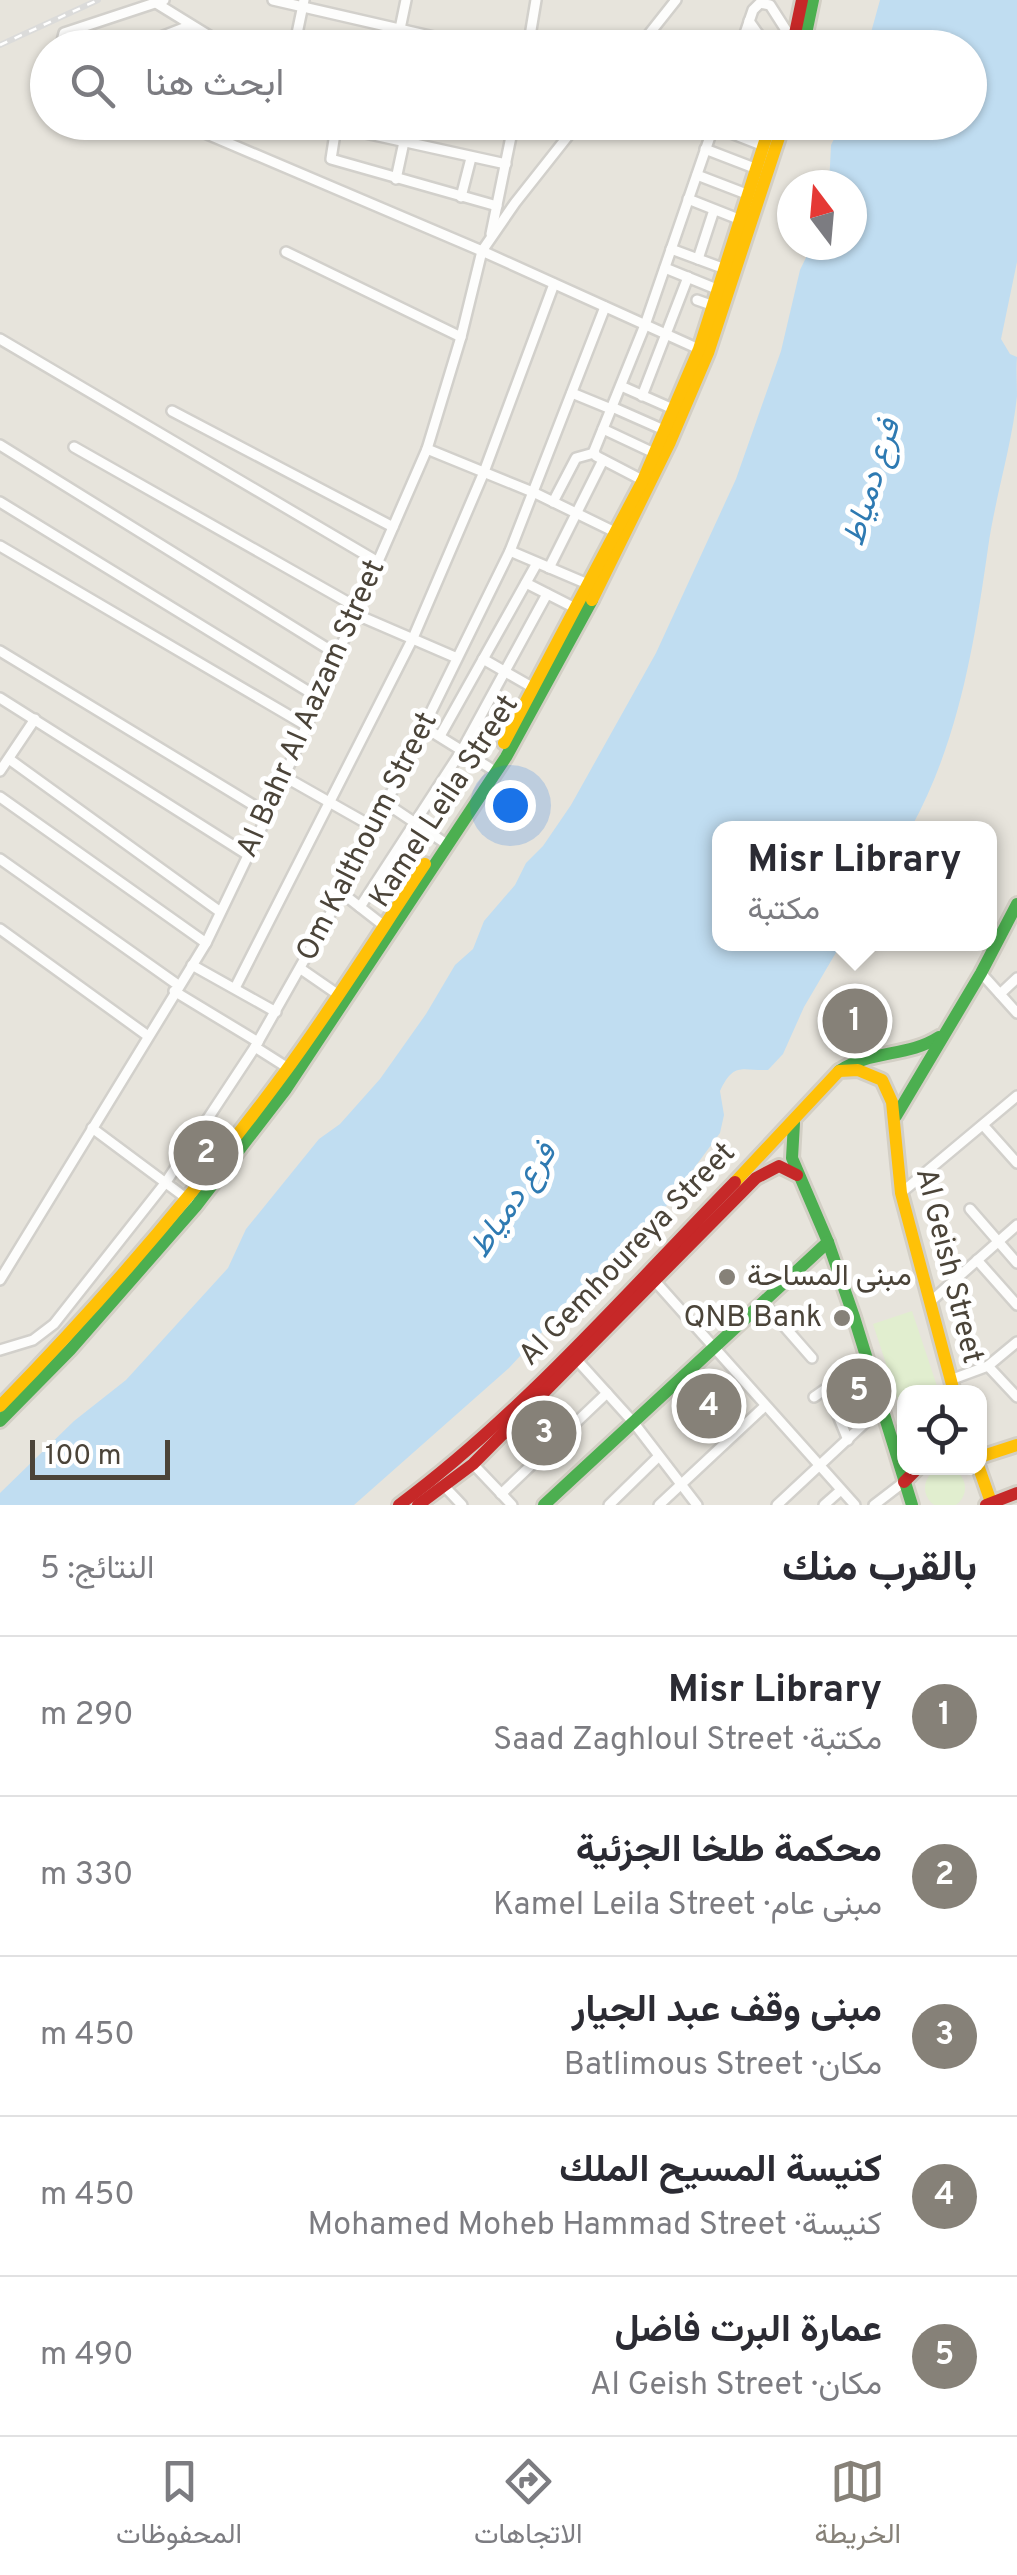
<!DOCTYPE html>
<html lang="ar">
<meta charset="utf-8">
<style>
:root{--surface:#fff;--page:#f7f7f7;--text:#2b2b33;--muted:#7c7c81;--line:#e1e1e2;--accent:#868178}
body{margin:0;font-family:Overpass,Vazirmatn,sans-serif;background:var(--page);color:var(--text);direction:rtl}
.controls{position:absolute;right:30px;bottom:30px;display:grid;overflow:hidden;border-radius:20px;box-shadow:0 2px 8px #0004}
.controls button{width:90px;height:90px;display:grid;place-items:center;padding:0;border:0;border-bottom:2px solid var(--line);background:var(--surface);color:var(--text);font:50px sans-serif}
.compass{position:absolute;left:777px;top:170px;width:90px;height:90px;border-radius:50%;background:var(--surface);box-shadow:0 2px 8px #0004;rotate:344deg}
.scale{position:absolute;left:30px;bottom:25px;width:140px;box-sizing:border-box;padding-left:10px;border:5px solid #4b4439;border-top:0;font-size:28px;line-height:35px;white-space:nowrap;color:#4b4439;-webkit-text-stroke:8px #fff;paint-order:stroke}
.you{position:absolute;left:510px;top:805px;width:35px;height:35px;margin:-25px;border:8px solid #fff;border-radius:50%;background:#1a73e8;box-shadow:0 0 0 15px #1a73e833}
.badge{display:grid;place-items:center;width:65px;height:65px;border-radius:50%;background:var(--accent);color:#fff;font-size:32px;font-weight:700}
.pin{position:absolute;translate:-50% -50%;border:5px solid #fff;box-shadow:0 2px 10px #0006}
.popup{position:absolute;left:712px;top:821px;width:285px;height:130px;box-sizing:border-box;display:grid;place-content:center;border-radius:20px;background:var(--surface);filter:drop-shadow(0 2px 8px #0005);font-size:32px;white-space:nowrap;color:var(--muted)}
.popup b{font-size:38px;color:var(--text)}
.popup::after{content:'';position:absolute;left:50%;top:100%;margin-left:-20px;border:20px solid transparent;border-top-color:var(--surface)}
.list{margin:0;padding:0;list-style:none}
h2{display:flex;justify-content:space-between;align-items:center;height:130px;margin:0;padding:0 40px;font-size:42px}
h2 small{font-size:32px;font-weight:400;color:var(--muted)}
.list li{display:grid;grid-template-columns:65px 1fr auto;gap:30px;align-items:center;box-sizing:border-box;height:160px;padding:0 40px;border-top:2px solid var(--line)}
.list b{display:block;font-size:38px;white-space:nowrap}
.list p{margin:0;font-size:32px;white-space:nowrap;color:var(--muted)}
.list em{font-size:32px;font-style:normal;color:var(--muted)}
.icon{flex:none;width:55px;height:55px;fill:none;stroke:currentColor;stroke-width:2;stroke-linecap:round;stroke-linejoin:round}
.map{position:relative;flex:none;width:1017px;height:1505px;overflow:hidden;direction:ltr}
.search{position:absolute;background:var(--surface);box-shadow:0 2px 8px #0004;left:30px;right:30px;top:30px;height:110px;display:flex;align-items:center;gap:25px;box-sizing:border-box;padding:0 35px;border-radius:55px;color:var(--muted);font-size:38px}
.sheet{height:930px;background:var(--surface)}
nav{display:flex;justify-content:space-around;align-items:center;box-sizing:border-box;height:140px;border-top:2px solid var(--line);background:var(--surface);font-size:28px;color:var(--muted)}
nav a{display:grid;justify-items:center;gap:5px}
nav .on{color:var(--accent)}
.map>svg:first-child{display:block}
</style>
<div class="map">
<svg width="1017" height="1505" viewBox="0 0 1017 1505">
<rect width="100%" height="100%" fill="#f4f2ee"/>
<path fill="#e7e4dc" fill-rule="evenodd" d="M0 0H1017V1505H0ZM48 48H970V122H48ZM792 185H852V245H792ZM720 828H990V944H720ZM904 1392H980V1468H904Z"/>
<g fill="#e1eecf">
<polygon points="912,1311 939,1392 904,1392 902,1413 873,1324"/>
<circle cx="945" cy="1488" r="20"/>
</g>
<path fill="#c0ddf1" d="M880 0H1017V262L1001 339 1010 354 1017 357C1016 370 1017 383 1017 396 1012 445 995 498 988 548 974 646 959 740 911 828H720V944H841L804 1007 783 1054 768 1070C742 1071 734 1061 720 1091L724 1115 720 1133 661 1213 577 1294 509 1368 354 1505H0V1493L74 1421 126 1380 228 1268 246 1229 319 1139 340 1124 380 1079 426 1014 455 965 473 949 484 921 515 885 526 863 543 846 571 805 656 653 736 479 781 351 800 270 812 245H852V185H829L831 145 842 123 970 122V48L867 47Z"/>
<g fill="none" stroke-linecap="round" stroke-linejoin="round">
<defs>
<g id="street">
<polyline points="273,0 482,48"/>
<polyline points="156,3 229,48"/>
<polyline points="749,21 768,48"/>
<polyline points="73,48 62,41 64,33 164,0"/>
<polyline points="132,48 189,26"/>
<polyline points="294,48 304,0"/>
<polyline points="396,48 406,0"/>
<polyline points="528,48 536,0"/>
<polyline points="638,48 676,0"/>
<polyline points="740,48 753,10 760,3 770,5 793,41"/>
<polyline points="179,122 482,251 701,350"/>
<polyline points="315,122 506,164"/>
<polyline points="713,126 764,146"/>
<polyline points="336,127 331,159 497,206"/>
<polyline points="705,149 757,169"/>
<polyline points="697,175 749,195"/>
<polyline points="396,179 404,142"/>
<polyline points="461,197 471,158"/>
<polyline points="688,199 741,220"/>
<polyline points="491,234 514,122"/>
<polyline points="671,249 725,269"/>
<polyline points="286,252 461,337"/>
<polyline points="698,259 714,210"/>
<polyline points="665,268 719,290"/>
<polyline points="697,300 714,306"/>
<polyline points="0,339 378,562"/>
<polyline points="621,386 673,409"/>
<polyline points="572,393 611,409"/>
<polyline points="642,396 688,277"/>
<polyline points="612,407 664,430"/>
<polyline points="172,411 393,527"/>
<polyline points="603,429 654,453"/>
<polyline points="0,445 338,655"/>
<polyline points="74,447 358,608"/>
<polyline points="427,449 535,493 617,533"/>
<polyline points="646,482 596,456 594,451 645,325 715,122"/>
<polyline points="0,502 319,698"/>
<polyline points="553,502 576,458 594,453"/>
<polyline points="0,546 307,726"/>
<polyline points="510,551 590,585"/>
<polyline points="549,568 603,460"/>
<polyline points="526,583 579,610"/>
<polyline points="355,614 457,658"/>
<polyline points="0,651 268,814"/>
<polyline points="483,659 537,690"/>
<polyline points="0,698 248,855"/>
<polyline points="424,727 490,768"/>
<polyline points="440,736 537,563"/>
<polyline points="9,759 219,911"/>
<polyline points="0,771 35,719"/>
<polyline points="285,777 375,828"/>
<polyline points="0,797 206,943"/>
<polyline points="387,804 448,845"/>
<polyline points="0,859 178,985"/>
<polyline points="342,893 383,925"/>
<polyline points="360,907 462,750 547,594"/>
<polyline points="0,929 148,1036"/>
<polyline points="192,965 276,1012"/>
<polyline points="301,969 343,998"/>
<polyline points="981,973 1017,1013"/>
<polyline points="235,988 413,638 484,472 554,284"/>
<polyline points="174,991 258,1042"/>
<polyline points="1000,994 1017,978"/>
<polyline points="255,1047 288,1068"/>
<polyline points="983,1125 1017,1163"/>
<polyline points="92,1128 190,1201"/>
<polyline points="901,1193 1017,1096"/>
<polyline points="970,1209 1017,1263"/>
<polyline points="977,1260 1017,1305"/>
<polyline points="0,1280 206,943 268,814 427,449 461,337 482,251 515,203 579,122"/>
<polyline points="654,1280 855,1505"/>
<polyline points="763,1302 812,1358"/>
<polyline points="930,1302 1017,1225"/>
<polyline points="0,1350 33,1340 54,1324 166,1182 255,1047 342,893 510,551 605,307"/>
<polyline points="577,1360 634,1423 697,1505"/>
<polyline points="988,1366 1017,1397"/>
<polyline points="950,1380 988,1366 1017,1342"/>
<polyline points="814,1397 824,1390 828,1391 848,1440"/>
<polyline points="473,1464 512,1505"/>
<polyline points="445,1487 462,1505"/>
<polyline points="501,1494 607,1393"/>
<polyline points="609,1505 658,1457"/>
<polyline points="659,1505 765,1406"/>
<polyline points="777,1505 882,1407"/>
<polyline points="824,1505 841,1490"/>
<polyline points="874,1505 904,1482"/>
</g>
<g id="fast">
<polyline points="803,48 813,0"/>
<path d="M839 1071C871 1050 908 1057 939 1037"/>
<polyline points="896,1116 981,973 1017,904"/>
<polyline points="794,1123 792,1158 828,1242 854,1317 912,1505"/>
<polyline points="0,1421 70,1350 196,1206 286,1089 506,757 592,600"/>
<polyline points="544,1505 828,1242"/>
</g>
<g id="slow">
<polyline points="592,600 670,442 708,353 784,122"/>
<polyline points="504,743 643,480 699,349 771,122"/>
<polyline points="735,1182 839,1071 858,1070 882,1080 892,1102 901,1193 954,1392"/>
<path d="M0 1406C103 1301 198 1190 285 1072 335 1004 379 933 425 864"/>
<polyline points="980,1457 1017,1445"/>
<polyline points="979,1468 992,1505"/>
</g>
<g id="jam">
<polyline points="792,48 802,0"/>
<polyline points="904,1482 918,1468"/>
<path d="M399 1505C523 1413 627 1292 735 1182"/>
<polyline points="418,1505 473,1464 756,1178 779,1166 797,1175"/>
<polyline points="986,1505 1017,1493"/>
</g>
</defs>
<use href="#street" stroke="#d2d0cb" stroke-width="14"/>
<use href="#fast" stroke="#d3cfc5" stroke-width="18"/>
<use href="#slow" stroke="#d3cfc5" stroke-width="18"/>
<use href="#jam" stroke="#d3cfc5" stroke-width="18"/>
<use href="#street" stroke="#fdfdfc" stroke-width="9"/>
<use href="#fast" stroke="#4caf50" stroke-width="12"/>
<use href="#slow" stroke="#ffc107" stroke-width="12"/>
<use href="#jam" stroke="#c62828" stroke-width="12"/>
<defs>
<polyline id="rail" points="0,45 98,0"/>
</defs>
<use href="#rail" stroke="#dbdbda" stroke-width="6"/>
<use href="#rail" stroke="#fff" stroke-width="2.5" stroke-dasharray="8" stroke-linecap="butt"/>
</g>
<g fill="#868178" stroke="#fff" stroke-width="4">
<circle cx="727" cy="1277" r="10"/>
<circle cx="842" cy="1318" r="10"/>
</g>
<g text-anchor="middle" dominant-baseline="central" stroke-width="10" stroke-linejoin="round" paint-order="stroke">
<g font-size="30" fill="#4b4439" stroke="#fff">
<text transform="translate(312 709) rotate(-66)">Al Bahr Al Aazam Street</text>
<text transform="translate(445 802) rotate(-57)">Kamel Leila Street</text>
<text transform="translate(368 837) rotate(-63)">Om Kalthoum Street</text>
<text transform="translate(628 1255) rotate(-46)">Al Gemhoureya Street</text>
<text transform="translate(948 1266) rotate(76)">Al Geish Street</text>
</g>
<g font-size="30" fill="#4b4439" stroke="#fff" text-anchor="start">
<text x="747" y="1277">مبنى المساحة</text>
<text x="822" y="1318" text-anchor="end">QNB Bank</text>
</g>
<g font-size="32" font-style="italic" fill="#2e7ab2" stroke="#fff">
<text transform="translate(873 483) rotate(-73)">فرع دمياط</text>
<text transform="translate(514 1201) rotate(-56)">فرع دمياط</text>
</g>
</g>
</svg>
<div class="controls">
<button><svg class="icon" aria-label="locate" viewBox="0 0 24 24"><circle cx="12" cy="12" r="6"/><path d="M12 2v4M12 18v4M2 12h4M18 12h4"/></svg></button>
</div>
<svg class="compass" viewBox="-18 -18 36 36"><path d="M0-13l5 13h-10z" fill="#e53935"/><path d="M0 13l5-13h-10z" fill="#7c7c81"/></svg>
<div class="scale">100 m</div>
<div class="you"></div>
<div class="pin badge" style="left:855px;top:1021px">1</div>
<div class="popup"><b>Misr Library</b>مكتبة</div>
<div class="pin badge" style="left:206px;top:1153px">2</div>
<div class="pin badge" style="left:544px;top:1433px">3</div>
<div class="pin badge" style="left:709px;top:1406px">4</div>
<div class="pin badge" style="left:859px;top:1391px">5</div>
<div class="search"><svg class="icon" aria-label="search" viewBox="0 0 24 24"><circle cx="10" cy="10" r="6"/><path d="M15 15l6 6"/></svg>ابحث هنا</div>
</div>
<section class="sheet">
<h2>بالقرب منك<small>النتائج: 5</small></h2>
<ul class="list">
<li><span class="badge">1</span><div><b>Misr Library</b><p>مكتبة · Saad Zaghloul Street</p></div><em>290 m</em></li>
<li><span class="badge">2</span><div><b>محكمة طلخا الجزئية</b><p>مبنى عام · Kamel Leila Street</p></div><em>330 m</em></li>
<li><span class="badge">3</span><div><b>مبنى وقف عبد الجيار</b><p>مكان · Batlimous Street</p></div><em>450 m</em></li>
<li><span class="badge">4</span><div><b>كنيسة المسيح الملك</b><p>كنيسة · Mohamed Moheb Hammad Street</p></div><em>450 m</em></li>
<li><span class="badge">5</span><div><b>عمارة البرت فاضل</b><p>مكان · Al Geish Street</p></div><em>490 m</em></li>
</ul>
</section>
<nav>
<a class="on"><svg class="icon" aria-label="map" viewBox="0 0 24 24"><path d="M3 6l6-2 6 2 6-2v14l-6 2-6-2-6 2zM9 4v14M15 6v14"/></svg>الخريطة</a>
<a><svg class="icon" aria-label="directions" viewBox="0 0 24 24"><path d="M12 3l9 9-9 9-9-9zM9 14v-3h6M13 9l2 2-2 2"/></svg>الاتجاهات</a>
<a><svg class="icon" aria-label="saved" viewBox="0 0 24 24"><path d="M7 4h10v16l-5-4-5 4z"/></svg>المحفوظات</a>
</nav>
